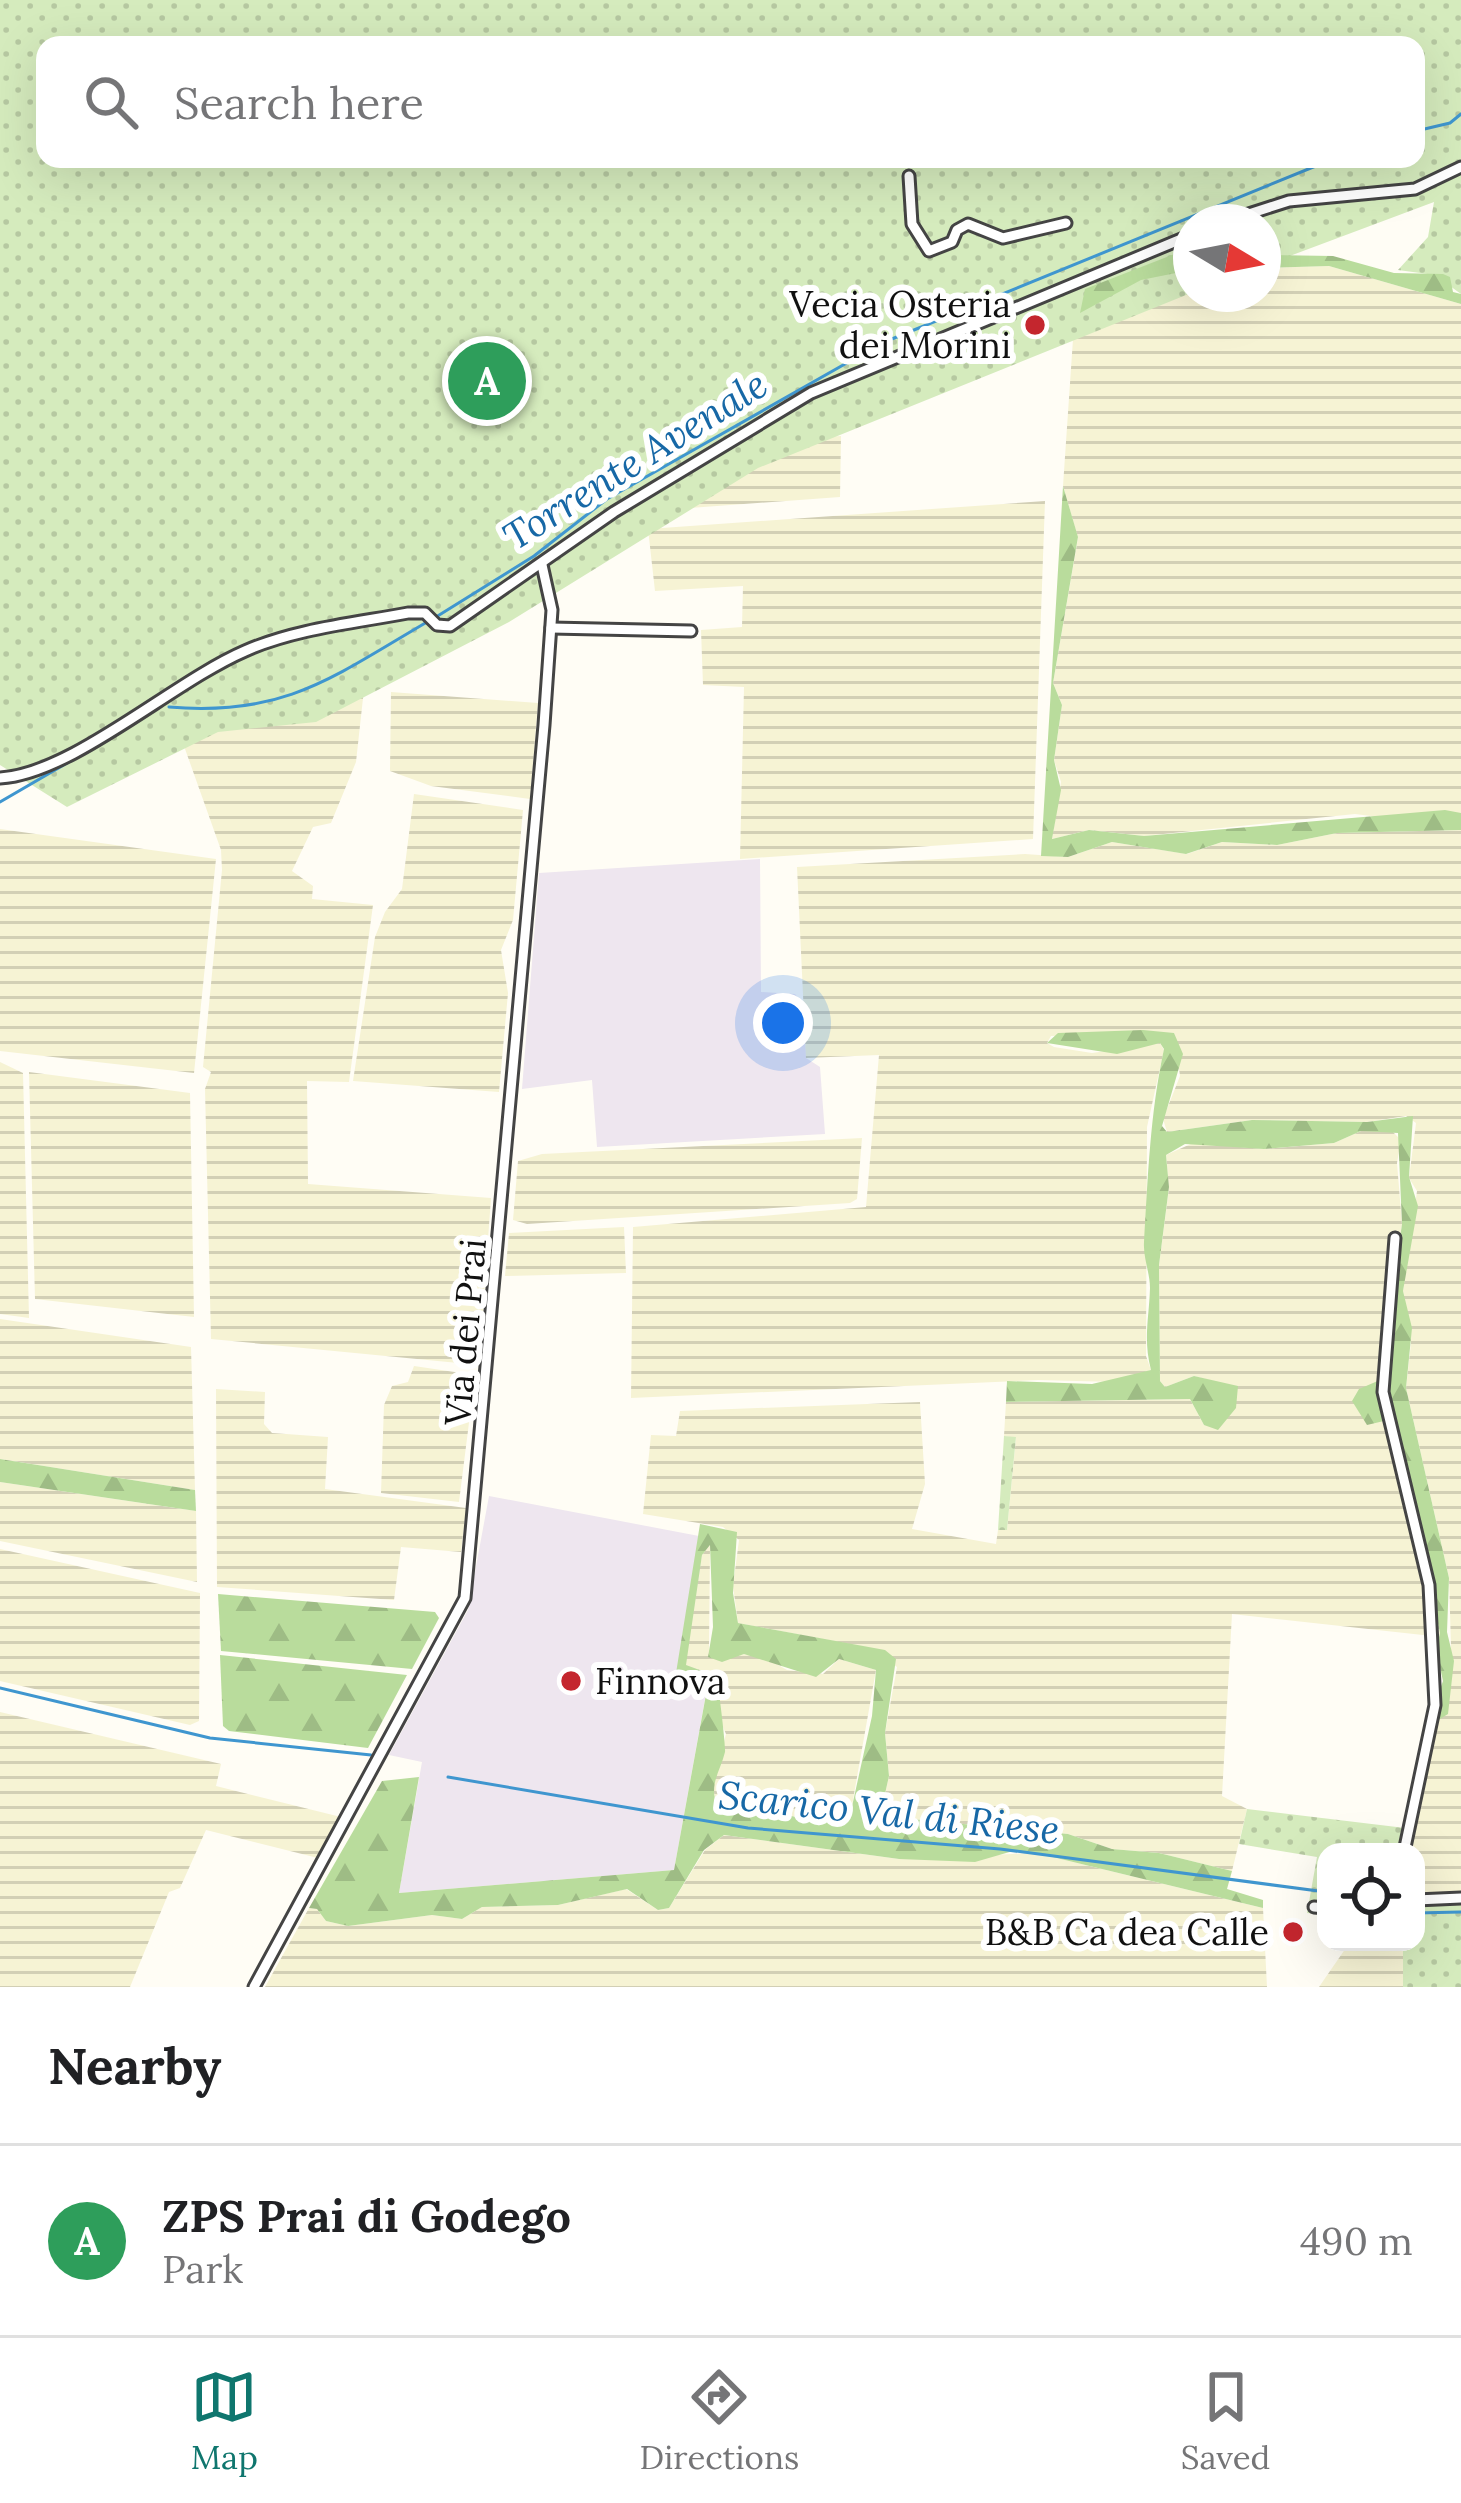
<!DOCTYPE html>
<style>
:root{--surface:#fff;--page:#f6f6f6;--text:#202124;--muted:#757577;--line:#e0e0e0;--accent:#0f766e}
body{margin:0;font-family:Lora,serif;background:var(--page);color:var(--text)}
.controls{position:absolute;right:36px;bottom:36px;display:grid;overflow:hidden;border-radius:24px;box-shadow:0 12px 48px #0002}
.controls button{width:108px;height:108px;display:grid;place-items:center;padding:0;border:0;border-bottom:3px solid var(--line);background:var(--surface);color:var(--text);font:60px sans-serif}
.compass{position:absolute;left:1173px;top:204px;width:108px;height:108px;border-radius:50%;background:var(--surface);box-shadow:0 12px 48px #0002;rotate:100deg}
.you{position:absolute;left:783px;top:1023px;width:42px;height:42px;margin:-30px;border:9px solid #fff;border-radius:50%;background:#1a73e8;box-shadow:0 0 0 18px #1a73e833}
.badge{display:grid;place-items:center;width:78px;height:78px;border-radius:50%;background:var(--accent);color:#fff;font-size:39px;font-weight:700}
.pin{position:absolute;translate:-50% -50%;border:6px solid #fff;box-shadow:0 3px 12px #0006}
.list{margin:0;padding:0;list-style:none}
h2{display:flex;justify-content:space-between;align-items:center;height:156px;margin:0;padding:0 48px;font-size:51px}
h2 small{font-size:39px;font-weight:400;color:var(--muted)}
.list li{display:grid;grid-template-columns:78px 1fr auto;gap:36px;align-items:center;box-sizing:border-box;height:192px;padding:0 48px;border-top:3px solid var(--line)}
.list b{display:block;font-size:45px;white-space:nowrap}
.list p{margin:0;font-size:39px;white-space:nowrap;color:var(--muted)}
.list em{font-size:39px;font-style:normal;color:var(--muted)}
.icon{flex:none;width:66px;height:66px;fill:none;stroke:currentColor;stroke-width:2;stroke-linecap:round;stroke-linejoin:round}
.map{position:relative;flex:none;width:1461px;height:1987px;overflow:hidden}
.search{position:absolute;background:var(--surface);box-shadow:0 12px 48px #0002;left:36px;right:36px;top:36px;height:132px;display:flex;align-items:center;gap:30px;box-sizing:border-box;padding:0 42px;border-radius:24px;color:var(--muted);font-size:45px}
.sheet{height:348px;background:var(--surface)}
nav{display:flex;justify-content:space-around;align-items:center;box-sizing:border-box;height:168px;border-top:3px solid var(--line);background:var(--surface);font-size:33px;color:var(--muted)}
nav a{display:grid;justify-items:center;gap:6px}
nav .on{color:var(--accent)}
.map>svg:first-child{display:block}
</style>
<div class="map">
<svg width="1461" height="1987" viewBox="0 0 1461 1987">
<defs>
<pattern id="farmland-rules" width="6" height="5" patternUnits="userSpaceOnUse" patternTransform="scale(3)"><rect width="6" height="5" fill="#f6f3d4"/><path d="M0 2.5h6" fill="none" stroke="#d2cfb5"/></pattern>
<pattern id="grass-dots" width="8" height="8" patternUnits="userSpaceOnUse" patternTransform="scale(3)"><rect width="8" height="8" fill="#d5ebbd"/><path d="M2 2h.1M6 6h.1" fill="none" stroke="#b6c8a1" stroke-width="1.8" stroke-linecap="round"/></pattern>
<pattern id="forest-firs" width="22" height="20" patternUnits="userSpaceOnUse" patternTransform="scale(3)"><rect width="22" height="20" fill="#b9dc9c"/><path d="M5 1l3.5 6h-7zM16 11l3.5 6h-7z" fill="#9ebc85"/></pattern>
</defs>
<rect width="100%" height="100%" fill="#fffdf5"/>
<g fill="#eee6ef">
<polygon points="760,859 761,992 795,994 805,1007 806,1058 820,1067 825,1134 597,1147 592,1080 522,1089 539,873"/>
<polygon points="489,1496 699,1536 707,1688 674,1870 399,1893 422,1762 389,1755 468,1610"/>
</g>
<g fill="url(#farmland-rules)">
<polygon points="1329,266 1461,304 1461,813 1387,818 1355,814 1144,836 1089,830 1052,839 1061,782 1054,760 1062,705 1053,683 1078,538 1063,486 1073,339 1191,270 1191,294 1263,294 1263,268"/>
<polygon points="841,436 840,497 663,510 743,442"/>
<polygon points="1045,501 1033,839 740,859 744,687 703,685 701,630 742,627 743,586 655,591 648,529"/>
<polygon points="365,680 356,762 331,823 313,827 292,871 313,886 312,899 373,905 349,1082 307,1081 308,1184 491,1198 479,1365 211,1339 205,1089 211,1072 203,1067 222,870 221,850 174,718"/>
<polygon points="391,692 538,703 530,799 431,786 390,771"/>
<polygon points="414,794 523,810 513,920 501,950 508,993 499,1092 353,1081 375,937 385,912 402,889"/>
<polygon points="0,829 216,859 194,1073 0,1051"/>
<polygon points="1461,830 1461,1902 1416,1905 1416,1852 1402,1852 1427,1727 1436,1724 1451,1647 1449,1578 1406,1388 1411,1343 1403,1291 1417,1191 1409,1178 1416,1123 1406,1116 1367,1122 1252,1120 1167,1132 1163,1119 1180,1076 1174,1033 1051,1036 1047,1043 1054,1047 1092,1053 1160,1043 1164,1050 1147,1127 1146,1356 1151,1370 1115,1382 1038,1380 631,1398 633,1227 866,1207 879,1055 806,1058 797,867 1025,854 1068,857 1112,842 1187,854 1222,842 1277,845 1337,833"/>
<polygon points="0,1062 23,1073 29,1318 0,1314"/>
<polygon points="29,1072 190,1093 194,1317 35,1299"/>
<polygon points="1361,1131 1392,1131 1401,1140 1397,1163 1402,1224 1393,1278 1388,1420 1398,1430 1424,1536 1440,1633 1436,1649 1432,1636 1232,1614 1222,1796 1247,1809 1232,1871 1159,1853 1112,1849 1068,1834 880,1816 889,1776 885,1733 897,1667 870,1648 738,1623 733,1586 739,1540 723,1527 643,1514 651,1435 676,1436 680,1411 920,1402 925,1484 912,1529 996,1544 998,1530 1007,1530 1016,1438 1004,1436 1006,1402 1190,1399 1204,1425 1224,1384 1194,1376 1165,1387 1160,1381 1159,1265 1169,1188 1166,1155 1193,1143 1264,1149 1334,1143"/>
<polygon points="862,1138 857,1199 850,1203 527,1224 513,1220 518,1161 542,1154"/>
<polygon points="624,1227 626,1273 505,1276 509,1233"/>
<polygon points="0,1319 191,1347 195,1490 0,1459"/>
<polygon points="414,1366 475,1375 459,1502 381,1493 384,1405 392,1386 408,1382"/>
<polygon points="216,1389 265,1392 264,1424 272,1433 328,1437 325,1489 466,1508 461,1552 401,1547 394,1600 217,1587"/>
<polygon points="0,1482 196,1511 197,1582 0,1541"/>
<polygon points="710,1545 709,1650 729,1658 744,1654 768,1659 787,1670 823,1674 839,1659 876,1670 851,1811 814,1821 715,1799 713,1785 726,1734 717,1713 721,1690 716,1676 685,1665 702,1555"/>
<polygon points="0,1549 200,1593 199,1721 190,1725 0,1681"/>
<polygon points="0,1712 221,1764 216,1786 341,1817 318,1858 206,1830 180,1888 169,1892 130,1987 0,1987"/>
<polygon points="724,1835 899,1859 1036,1853 1263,1908 1267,1987 265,1987 309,1908 317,1909 326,1921 348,1926 432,1915 462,1919 482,1907 558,1905 626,1889 658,1910 669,1908 705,1850"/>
<polygon points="1350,1942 1403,1942 1403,1987 1319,1987"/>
</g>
<g fill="url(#grass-dots)" fill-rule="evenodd">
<path d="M0 0H1461V294L1435 275 1398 270 1428 237 1434 202 1263 266V222H1191V293L758 468 509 622 316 722 218 732 67 807 0 765ZM45 45H1416V159H45Z"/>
<polygon points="1004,1436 1016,1437 1007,1530 998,1530"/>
<polygon points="1247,1809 1405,1828 1402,1852 1326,1852 1326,1915 1307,1913 1317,1857 1239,1844"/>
<polygon points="1461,1902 1461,1987 1403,1987 1403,1942 1416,1942 1416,1905"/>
</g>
<g fill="url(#forest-firs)" fill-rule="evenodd">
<polygon points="1177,253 1191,254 1191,270 1141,280 1080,313 1085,289"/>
<polygon points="1263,255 1333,256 1394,273 1443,274 1450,277 1453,292 1461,294 1461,304 1329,266 1263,268"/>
<polygon points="1063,486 1078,537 1053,683 1062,705 1054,760 1061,790 1052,839 1089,830 1144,836 1445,810 1461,813 1461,830 1337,833 1277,845 1222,842 1186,854 1112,842 1068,857 1041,856"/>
<path d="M1143 1030 1174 1033 1183 1054 1162 1126 1167 1132 1252 1120 1367 1122 1413 1116 1409 1177 1418 1206 1403 1291 1412 1328 1406 1388 1449 1578 1447 1632 1454 1661 1448 1714 1427 1727 1443 1681 1436 1649 1440 1633 1398 1430 1388 1420 1367 1425 1352 1401 1359 1389 1380 1380 1402 1224 1398 1133 1361 1131 1334 1143 1264 1149 1185 1144 1166 1155 1169 1187 1159 1265 1160 1381 1165 1387 1194 1376 1238 1386 1236 1408 1218 1430 1204 1425 1190 1399 1006 1402 1007 1381 1092 1384 1151 1370C1143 1339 1149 1319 1150 1288 1150 1273 1143 1258 1144 1242 1148 1176 1150 1114 1164 1049L1160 1043 1117 1054 1047 1043 1058 1033Z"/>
<polygon points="0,1459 195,1490 196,1511 0,1482"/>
<path d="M700 1524 737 1532 733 1593 738 1623 885 1650 896 1659 885 1733 889 1776 880 1816 1068 1834 1112 1849 1159 1853 1232 1871 1227 1889 1263 1900V1908L1036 1853 1013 1851 975 1862 899 1859 724 1835 704 1850 669 1908 658 1910 627 1889 558 1905 482 1907 462 1919 432 1915 348 1926 326 1921 317 1909 309 1908 382 1781 419 1777 399 1893 674 1870 707 1689 676 1673ZM710 1545 713 1627 708 1657 722 1662 744 1654 816 1677 839 1659 876 1670 872 1716 851 1811 814 1821 715 1799C711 1781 721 1769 725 1752 726 1747 718 1680 716 1676L686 1665 702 1555Z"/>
<polygon points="218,1594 435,1612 439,1618 412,1669 221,1651"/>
<polygon points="220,1655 407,1675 368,1748 229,1731 223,1726"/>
</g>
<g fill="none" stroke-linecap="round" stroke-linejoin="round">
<g stroke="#3f96cf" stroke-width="3">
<polyline points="1416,131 1450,123 1461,114"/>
<polyline points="436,617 534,556 607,499 882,343 1333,159"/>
<path d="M169 707C284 717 333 677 427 622"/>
<polyline points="0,802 86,752"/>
<polyline points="0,1688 210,1738 371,1755"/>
<polyline points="448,1777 748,1828 1000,1849 1326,1892"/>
<polyline points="1416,1913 1461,1912"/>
</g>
<defs>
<g id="minor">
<polyline points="909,176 912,224 929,251 952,242 957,230 968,224 1003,238 1066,223"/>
<polyline points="1224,222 1289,201 1415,189 1461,167"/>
<polyline points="551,628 691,631"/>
<path d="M0 778C72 774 173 682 245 651 294 629 355 623 408 613H425L437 625 450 626 614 512 811 393 1191 235"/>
<polyline points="1395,1238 1383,1392 1429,1585 1435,1705 1404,1852"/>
<polyline points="1416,1900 1461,1898"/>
<polyline points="1314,1907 1326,1908"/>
<polyline points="254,1987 465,1598 544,725 552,610 542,565"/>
</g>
</defs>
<use href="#minor" stroke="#444" stroke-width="15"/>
<use href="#minor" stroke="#fff" stroke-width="9"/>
</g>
<g fill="#c4262e" stroke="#fff" stroke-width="4.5">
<circle cx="1035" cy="325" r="12"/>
<circle cx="571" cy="1681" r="12"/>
<circle cx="1293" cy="1932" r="12"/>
</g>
<g text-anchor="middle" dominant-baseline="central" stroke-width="12" stroke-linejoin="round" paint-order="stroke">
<g font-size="36" fill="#111" stroke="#fff" text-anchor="end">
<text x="1011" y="304">Vecia Osteria<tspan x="1011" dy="41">dei Morini</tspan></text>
<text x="595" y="1681" text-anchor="start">Finnova</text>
<text x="1269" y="1932">B&amp;B Ca dea Calle</text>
</g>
<g font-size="36" fill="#111" stroke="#fff">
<text transform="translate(465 1332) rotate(-85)">Via dei Prai</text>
</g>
<g font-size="39" font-style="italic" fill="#1768a6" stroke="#fff">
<text transform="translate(635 460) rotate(-32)">Torrente Avenale</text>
<text transform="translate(889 1812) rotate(6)">Scarico Val di Riese</text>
</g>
</g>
</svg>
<div class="controls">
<button><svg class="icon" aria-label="locate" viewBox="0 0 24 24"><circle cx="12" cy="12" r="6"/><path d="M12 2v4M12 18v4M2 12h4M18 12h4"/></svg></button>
</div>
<svg class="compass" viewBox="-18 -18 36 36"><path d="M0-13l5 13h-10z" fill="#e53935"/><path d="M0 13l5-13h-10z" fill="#757577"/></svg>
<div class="you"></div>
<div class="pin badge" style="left:487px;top:381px;background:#2e9e5b">A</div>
<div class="search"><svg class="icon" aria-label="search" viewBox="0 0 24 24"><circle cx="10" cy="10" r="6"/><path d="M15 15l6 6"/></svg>Search here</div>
</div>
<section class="sheet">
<h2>Nearby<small></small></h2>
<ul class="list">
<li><span class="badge" style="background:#2e9e5b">A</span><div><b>ZPS Prai di Godego</b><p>Park</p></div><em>490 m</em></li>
</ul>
</section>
<nav>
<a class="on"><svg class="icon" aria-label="map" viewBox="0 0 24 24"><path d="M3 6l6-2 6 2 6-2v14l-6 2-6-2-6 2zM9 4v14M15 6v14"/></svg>Map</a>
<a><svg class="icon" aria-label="directions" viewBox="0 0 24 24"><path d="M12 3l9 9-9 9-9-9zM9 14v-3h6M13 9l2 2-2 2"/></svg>Directions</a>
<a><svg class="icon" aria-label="saved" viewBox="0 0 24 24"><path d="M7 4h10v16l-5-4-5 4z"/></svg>Saved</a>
</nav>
